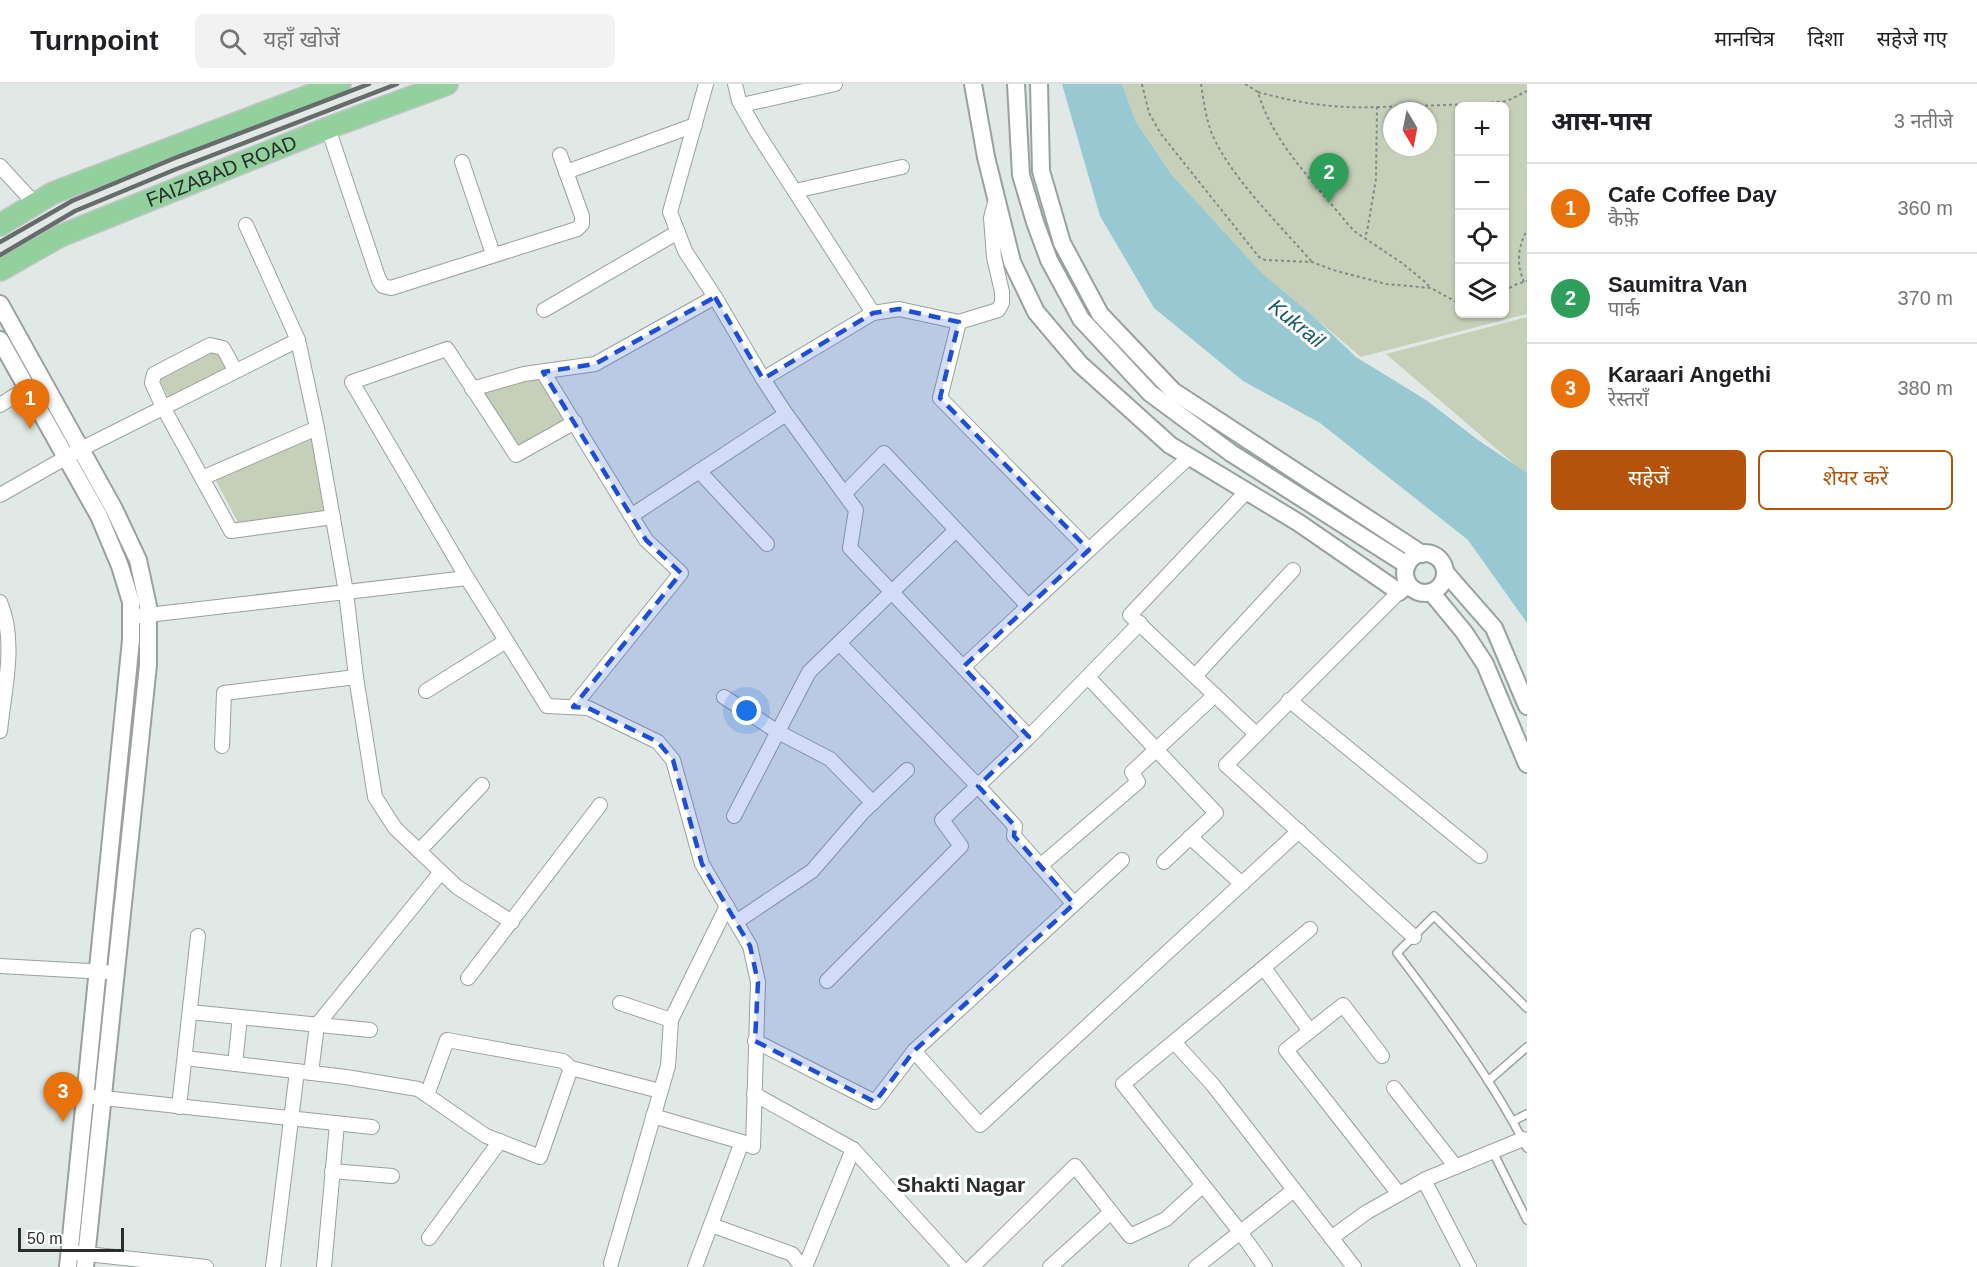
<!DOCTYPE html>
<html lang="hi">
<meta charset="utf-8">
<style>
:root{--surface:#fff;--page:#f2f2f2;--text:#202124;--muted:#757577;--line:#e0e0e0;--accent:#b45309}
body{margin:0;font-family:Arial,"Noto Sans Devanagari",sans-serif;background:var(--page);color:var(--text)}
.controls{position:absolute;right:18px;top:18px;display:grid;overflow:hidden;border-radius:9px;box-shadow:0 2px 4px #0004}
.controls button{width:54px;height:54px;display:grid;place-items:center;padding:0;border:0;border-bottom:2px solid var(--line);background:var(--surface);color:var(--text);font:30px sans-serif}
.compass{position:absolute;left:1383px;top:18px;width:54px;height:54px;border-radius:50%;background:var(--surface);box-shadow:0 2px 4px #0004;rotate:170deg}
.scale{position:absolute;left:18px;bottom:15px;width:106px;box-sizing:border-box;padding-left:6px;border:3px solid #2a2d2c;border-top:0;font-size:16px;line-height:21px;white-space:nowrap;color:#2a2d2c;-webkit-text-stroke:4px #fff;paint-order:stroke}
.you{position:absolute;left:747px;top:627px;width:21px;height:21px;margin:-15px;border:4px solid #fff;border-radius:50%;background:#1a73e8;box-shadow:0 0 0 9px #1a73e833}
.badge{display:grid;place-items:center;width:39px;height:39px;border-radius:50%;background:var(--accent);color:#fff;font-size:20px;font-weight:700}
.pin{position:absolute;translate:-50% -50px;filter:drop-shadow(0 2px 3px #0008)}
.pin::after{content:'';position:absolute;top:32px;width:21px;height:18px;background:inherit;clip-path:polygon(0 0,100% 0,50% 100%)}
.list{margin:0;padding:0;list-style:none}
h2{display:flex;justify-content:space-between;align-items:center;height:78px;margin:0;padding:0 24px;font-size:26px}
h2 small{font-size:20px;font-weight:400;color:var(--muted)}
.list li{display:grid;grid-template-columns:39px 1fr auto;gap:18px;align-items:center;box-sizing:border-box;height:90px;padding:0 24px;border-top:2px solid var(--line)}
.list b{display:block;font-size:22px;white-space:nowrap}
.list p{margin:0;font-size:20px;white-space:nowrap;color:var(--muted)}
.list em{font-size:20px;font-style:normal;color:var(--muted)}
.actions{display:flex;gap:12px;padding:18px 24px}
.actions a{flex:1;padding:14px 0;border:2px solid var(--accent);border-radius:9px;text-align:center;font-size:21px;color:var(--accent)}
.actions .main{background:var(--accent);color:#fff}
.icon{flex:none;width:33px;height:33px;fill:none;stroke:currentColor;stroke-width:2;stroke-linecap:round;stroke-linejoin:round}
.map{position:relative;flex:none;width:1527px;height:1183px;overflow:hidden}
header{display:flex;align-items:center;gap:36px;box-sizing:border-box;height:84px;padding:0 30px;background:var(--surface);border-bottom:2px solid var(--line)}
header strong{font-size:28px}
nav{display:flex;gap:33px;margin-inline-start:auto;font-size:21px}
.search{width:420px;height:54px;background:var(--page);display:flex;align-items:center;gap:15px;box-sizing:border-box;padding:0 21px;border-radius:9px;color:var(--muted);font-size:22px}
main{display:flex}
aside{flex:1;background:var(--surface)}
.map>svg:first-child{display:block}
</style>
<header>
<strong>Turnpoint</strong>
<div class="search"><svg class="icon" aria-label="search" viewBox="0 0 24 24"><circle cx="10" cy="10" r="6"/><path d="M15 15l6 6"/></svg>यहाँ खोजें</div>
<nav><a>मानचित्र</a><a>दिशा</a><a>सहेजे गए</a></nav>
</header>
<main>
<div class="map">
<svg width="1527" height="1183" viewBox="0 0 1527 1183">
<rect width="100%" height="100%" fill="#e0e9e5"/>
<g fill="#c6d0b9" fill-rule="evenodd">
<path d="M1122 0H1527V230L1361 273 1262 189 1172 91 1136 38ZM1460 22H1504V230H1460ZM1392 27H1428V63H1392Z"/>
<polygon points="1527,233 1527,391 1386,270"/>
<polygon points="218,266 228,286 169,315 159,295"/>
<polygon points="541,292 569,337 518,367 480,306"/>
<polygon points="313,351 327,430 240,442 214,393"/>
</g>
<polygon fill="#98c8d2" points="1062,0 1122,0 1136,38 1172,91 1262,189 1313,232 1356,273 1426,316 1478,356 1527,389 1527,539 1468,456 1320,339 1243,297 1154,224 1100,132"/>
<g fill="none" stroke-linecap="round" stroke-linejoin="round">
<defs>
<g id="service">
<path d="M1527 924 1434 832 1397 869C1444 931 1491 994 1527 1064"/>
<polyline points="1488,997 1527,963"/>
<polyline points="1513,1037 1527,1030"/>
<polyline points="1493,1068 1527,1136"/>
</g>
<g id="minor">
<polyline points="706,0 670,128 685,167 715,213 763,295 786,330 856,426 850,464 1029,653"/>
<polyline points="735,0 739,17 758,50 873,229"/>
<polyline points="742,21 835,0"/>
<polyline points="328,44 379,196 383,202 391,204 577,145 582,140 582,132 560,71"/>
<polyline points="462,78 493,170"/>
<polyline points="0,82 35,120"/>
<polyline points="566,88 695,41"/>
<polyline points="795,107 902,83"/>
<polyline points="246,141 298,256 317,344 346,508 356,593 375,713 395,744 457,803 512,838"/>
<polyline points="544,226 678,148"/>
<polyline points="959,238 940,314 1089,466"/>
<polyline points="235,286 223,264 210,261 154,290 152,299 163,323 231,447 333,433"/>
<polyline points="543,288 646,456 681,489 573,623"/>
<polyline points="763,295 873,229 899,225 959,238 998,226 1002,219 1002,208 994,173 991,134 996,115"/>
<polyline points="472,305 524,290 595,280 715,213"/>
<polyline points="0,321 27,304"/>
<polyline points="575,338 516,371 447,265 352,298 467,494 547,622 588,624 658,658 673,676 702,780 750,862 758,898 753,1063 742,1058 695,1183"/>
<polyline points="699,387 767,460"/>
<polyline points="202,394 317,344"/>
<polyline points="1247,407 1130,531 1256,650"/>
<polyline points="845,409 884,369 1028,522"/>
<polyline points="0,411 81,365 298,256"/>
<polyline points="631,432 786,330"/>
<polyline points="1399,508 1226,681 1414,853"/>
<path d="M0 518C17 558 4 605 0 647"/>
<polyline points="139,532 467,494"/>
<polyline points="839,559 978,702 1015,742 1014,752 1074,820"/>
<polyline points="963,583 1189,373"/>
<polyline points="1195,592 1293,486"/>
<polyline points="1088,593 1216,729 1164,778"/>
<polyline points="426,607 506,557"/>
<polyline points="724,613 778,648 830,675 873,719"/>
<polyline points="1289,616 1480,772"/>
<polyline points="222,662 224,609 356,593"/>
<polyline points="734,732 809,588 956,446"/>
<polyline points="1190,753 1242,800"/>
<polyline points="419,767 482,701"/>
<polyline points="1040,782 1138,698 1132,688 1215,611"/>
<polyline points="736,838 812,787 863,728 907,686"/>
<polyline points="0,882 106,888"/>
<polyline points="1264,884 1310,947"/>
<polyline points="468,894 600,721"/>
<polyline points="827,897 961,762 942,736 1029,653 1140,539"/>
<polyline points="620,919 671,936"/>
<polyline points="190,928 370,946"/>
<polyline points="755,957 875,1018 914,967 1122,776"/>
<polyline points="1174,958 1213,1001 1354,1183"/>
<polyline points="914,967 980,1041 1299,747"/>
<polyline points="1382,972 1343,921 1286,966 1399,1110"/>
<polyline points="185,974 346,993 418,1005 486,1052 540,1073 571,984 660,1007"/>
<polyline points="235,980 240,933"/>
<polyline points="311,989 317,941 441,788"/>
<polyline points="1394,1004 1456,1083"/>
<polyline points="754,1010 853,1065 960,1183"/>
<polyline points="427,1011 447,956 563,977 571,984"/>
<polyline points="94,1013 372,1043"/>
<polyline points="179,1023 198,852"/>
<polyline points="653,1032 742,1058"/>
<polyline points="332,1087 392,1092"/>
<polyline points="1424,1096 1469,1183"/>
<polyline points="711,1141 792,1170 802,1183"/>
<polyline points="429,1154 500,1057"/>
<polyline points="1331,1154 1367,1128 1426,1095 1523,1055"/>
<polyline points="78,1169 206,1183"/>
<polyline points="611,1179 668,982 671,936 727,822"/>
<polyline points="273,1183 297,987"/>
<polyline points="324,1183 337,1040"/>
<polyline points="805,1183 853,1065"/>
<polyline points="972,1183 1075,1082 1130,1152 1166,1135 1203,1101"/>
<polyline points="1050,1183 1111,1128"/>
<polyline points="1196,1183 1294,1106"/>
<polyline points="1265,1183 1241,1149 1123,1000 1310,845"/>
</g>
<g id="tertiary">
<polyline points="973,0 986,73 1012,178 1036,228 1080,280 1170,361 1299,439 1399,508 1408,500"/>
<polyline points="1016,0 1021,91 1035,138 1049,176 1081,235 1150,309 1231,369 1407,481"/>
<polyline points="1039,0 1041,87 1062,159 1100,230 1173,307 1422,470"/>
<polyline points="0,220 114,425 138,476 148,522 148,581 85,1183"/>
<polyline points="0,256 99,432 120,482 131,518 131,556 68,1183"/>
<circle cx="1425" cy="489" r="20"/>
<polyline points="1445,488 1494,544 1527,622"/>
<polyline points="1431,508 1464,548 1485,580 1527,680"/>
</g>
<g id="primary">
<polyline points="0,141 53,109 340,0"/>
<path id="s1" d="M0 186 60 152 328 44 447 0"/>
</g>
</defs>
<use href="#service" stroke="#99a19e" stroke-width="10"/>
<use href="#minor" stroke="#99a19e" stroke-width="16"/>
<use href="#tertiary" stroke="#99a19e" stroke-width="20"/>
<use href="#primary" stroke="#c3c4c4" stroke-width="24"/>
<g stroke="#838987" stroke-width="2" stroke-dasharray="3 3" stroke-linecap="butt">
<polyline points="1142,0 1149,29 1161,50 1259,173 1265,176 1312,178 1333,186 1386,200 1431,204 1460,220"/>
<path d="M1201 0C1203 14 1205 28 1209 41 1221 84 1282 143 1312 178"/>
<path d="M1245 0 1258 8C1272 58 1315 99 1346 138L1354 147 1402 179 1424 197 1431 204"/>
<path d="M1258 8C1297 19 1337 25 1377 23L1376 95 1367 148 1364 153"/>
<polyline points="1377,23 1478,20 1507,17 1527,7"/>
<path d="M1524 198C1516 179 1518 163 1527 146"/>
<polyline points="1504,207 1517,200 1527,197"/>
</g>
<use href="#service" stroke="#fff" stroke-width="7"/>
<use href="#minor" stroke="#fff" stroke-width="14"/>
<use href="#tertiary" stroke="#fff" stroke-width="16"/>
<use href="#primary" stroke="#92d19e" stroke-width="21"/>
<g stroke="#676c6a" stroke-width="4.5">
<polyline points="0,158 72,117 175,74 369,0"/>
<polyline points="0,171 75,127 174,86 397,0"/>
</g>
</g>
<path fill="#1d4ed8" fill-opacity="0.2" stroke="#1d4ed8" stroke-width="4.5" stroke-dasharray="12 8" stroke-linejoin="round" d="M715 213 763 295 873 229 899 225 959 238 940 314 1089 466 963 583 1029 653 978 702 1015 742 1014 752 1074 820 914 967 875 1018 755 957 758 898 750 862 702 780 673 676 658 658 588 624 573 623 681 489 646 456 543 288 595 280Z"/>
<g text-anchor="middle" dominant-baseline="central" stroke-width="6" stroke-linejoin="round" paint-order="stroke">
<g font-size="20" fill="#2a2d2c" stroke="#fff">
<text stroke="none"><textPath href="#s1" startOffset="243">FAIZABAD ROAD</textPath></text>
</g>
<g font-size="21" font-style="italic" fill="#195965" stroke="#fff">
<text transform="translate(1297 239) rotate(39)">Kukrail</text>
</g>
<g font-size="21" font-weight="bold" fill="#2a2d2c" stroke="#fff">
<text x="961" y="1100">Shakti Nagar</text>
</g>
</g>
</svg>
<div class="controls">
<button>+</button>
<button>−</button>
<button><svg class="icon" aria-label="locate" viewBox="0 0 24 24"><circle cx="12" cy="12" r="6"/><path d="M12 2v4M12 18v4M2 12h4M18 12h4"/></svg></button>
<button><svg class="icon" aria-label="layers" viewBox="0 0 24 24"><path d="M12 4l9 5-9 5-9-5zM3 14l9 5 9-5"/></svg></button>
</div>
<svg class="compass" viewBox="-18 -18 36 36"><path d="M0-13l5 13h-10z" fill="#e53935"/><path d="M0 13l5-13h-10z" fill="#757577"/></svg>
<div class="scale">50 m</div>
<div class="you"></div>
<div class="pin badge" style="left:30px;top:345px;background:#e8710a">1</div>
<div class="pin badge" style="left:1329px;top:119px;background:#2e9e5b">2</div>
<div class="pin badge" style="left:63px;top:1038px;background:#e8710a">3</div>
</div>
<aside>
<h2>आस-पास<small>3 नतीजे</small></h2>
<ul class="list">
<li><span class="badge" style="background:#e8710a">1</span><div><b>Cafe Coffee Day</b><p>कैफ़े</p></div><em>360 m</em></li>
<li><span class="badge" style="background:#2e9e5b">2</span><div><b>Saumitra Van</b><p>पार्क</p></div><em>370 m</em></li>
<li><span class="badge" style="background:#e8710a">3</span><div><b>Karaari Angethi</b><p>रेस्तराँ</p></div><em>380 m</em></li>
</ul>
<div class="actions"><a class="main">सहेजें</a><a>शेयर करें</a></div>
</aside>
</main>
